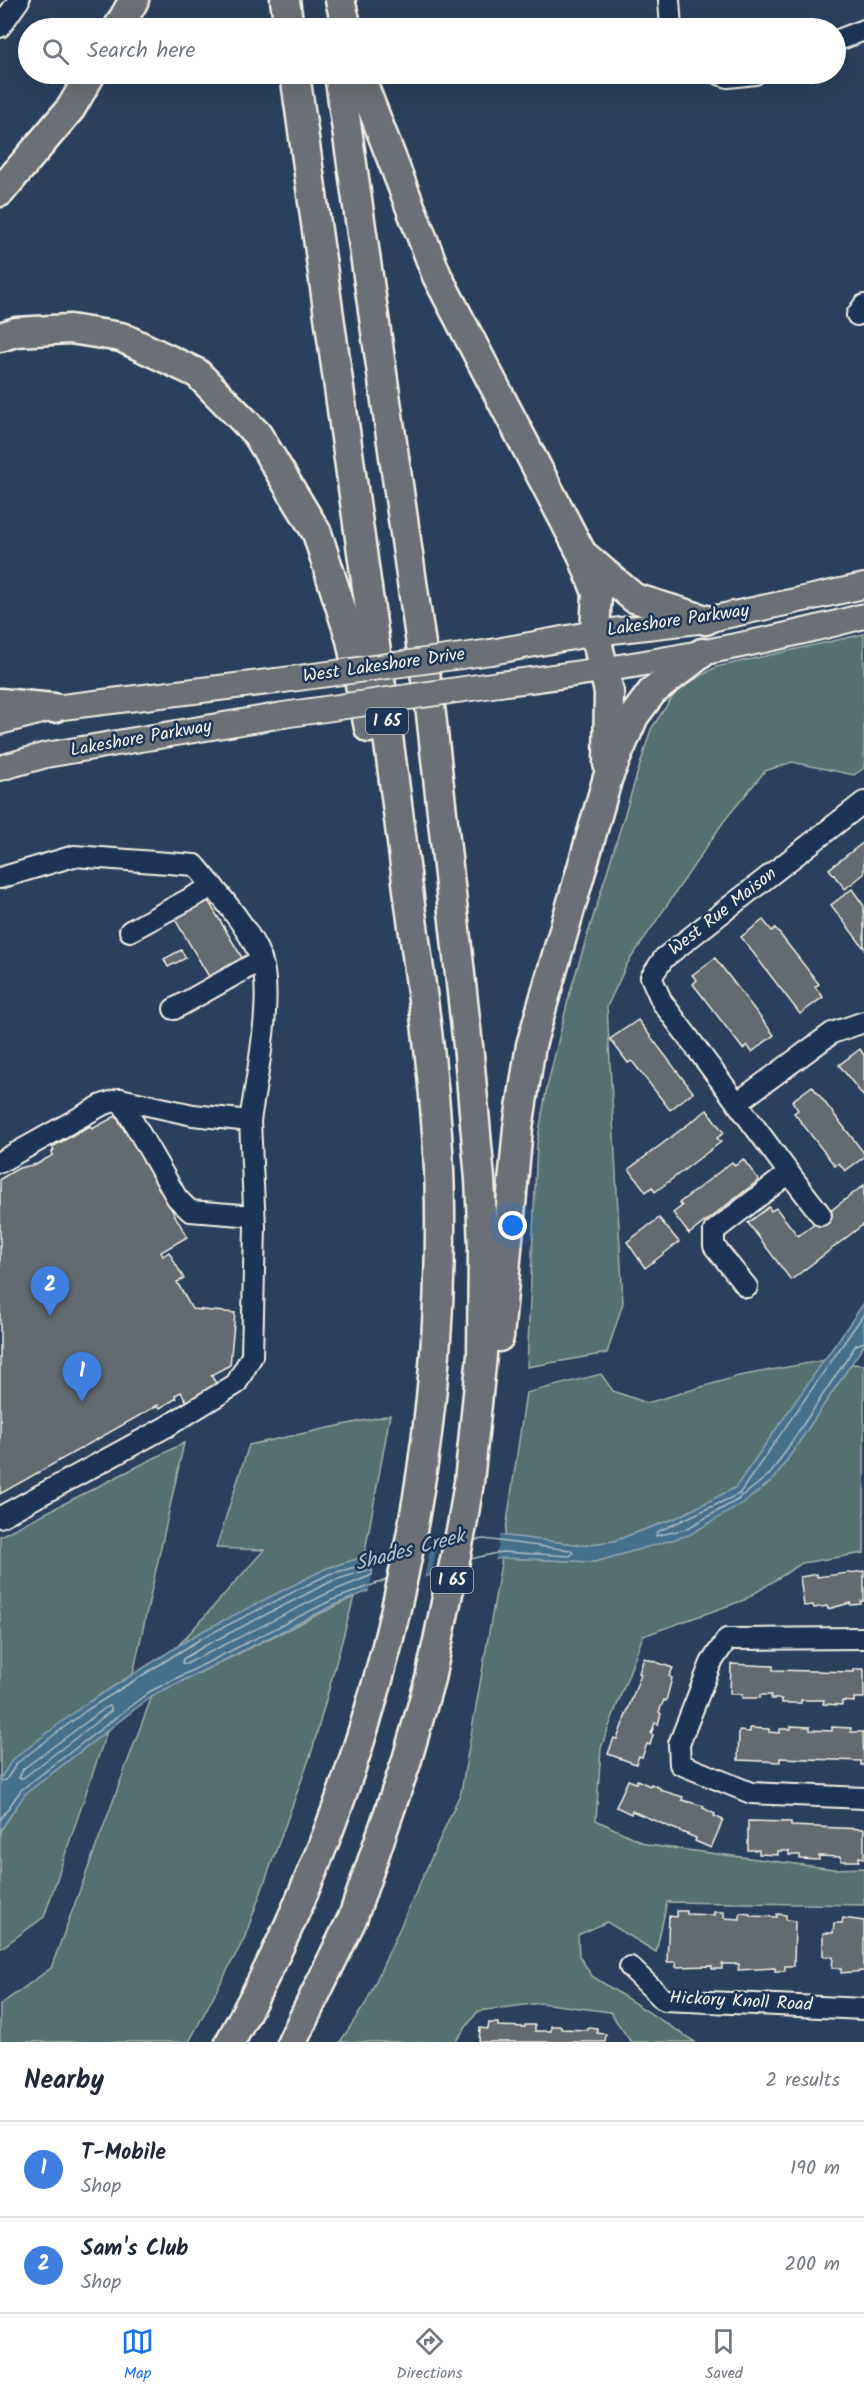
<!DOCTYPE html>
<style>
:root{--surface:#fff;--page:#f2f2f3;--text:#1f2937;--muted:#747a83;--line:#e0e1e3;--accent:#1a73e8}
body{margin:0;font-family:Kalam,sans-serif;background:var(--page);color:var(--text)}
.you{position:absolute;left:513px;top:1226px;width:21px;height:21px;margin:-15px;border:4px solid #fff;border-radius:50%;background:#1a73e8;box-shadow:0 0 0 9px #1a73e833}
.badge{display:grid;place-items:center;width:39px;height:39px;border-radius:50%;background:var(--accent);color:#fff;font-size:20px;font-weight:700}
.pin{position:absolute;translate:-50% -50px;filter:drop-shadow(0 2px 3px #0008)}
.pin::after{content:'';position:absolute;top:32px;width:21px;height:18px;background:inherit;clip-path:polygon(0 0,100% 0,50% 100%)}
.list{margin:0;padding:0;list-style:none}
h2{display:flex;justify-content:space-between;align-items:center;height:78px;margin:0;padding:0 24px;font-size:26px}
h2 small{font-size:20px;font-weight:400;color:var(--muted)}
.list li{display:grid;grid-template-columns:39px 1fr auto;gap:18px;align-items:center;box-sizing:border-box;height:96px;padding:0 24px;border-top:2px solid var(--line)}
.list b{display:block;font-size:22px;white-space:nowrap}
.list p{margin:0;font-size:20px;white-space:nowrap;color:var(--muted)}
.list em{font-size:20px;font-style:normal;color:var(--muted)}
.icon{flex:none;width:33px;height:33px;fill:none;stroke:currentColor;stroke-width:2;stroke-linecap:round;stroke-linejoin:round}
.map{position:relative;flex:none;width:864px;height:2042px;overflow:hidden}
.search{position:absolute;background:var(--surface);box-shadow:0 6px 24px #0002;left:18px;right:18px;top:18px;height:66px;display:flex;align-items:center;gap:15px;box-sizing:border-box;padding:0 21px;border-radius:33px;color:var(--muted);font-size:22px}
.sheet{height:270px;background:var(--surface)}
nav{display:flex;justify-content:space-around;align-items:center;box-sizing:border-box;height:84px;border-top:2px solid var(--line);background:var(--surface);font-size:16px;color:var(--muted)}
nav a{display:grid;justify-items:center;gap:3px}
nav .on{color:var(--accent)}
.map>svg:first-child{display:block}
</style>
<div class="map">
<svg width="864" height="2042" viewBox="0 0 864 2042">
<rect width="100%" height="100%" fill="#2b405c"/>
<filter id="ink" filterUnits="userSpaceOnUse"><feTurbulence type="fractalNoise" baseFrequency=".0167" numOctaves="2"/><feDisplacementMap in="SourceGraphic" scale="12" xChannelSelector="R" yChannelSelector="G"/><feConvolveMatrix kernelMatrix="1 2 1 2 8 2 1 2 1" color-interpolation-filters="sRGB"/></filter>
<g filter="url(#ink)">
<g fill="#53716f" stroke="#a4b1ac" stroke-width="1.5">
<polygon points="864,634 864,768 854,775 792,762 765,771 724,821 627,964 607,1007 623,1303 607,1353 527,1367 537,1144 546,1092 570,992 651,729 677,690 716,667"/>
<polygon points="825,1360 735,1488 676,1518 614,1541 583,1545 505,1536 526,1393 601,1374 613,1391 647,1403 739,1376"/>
<polygon points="851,1364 864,1365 864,1553 802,1563 744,1600 643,1636 601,1748 596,1820 648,1845 834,1869 864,1868 864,1905 667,1902 656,1952 607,1922 578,1935 579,1956 592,1976 695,2042 631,2042 610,2012 541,2003 478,2011 455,2042 340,2042 366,2003 461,1792 502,1558 595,1562 689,1534 742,1504 775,1478"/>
<polygon points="390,1415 364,1557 327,1568 199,1633 177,1647 264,1550 216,1548 249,1445"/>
<polygon points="184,1443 133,1674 84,1705 13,1760 0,1779 0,1536"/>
<polygon points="354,1597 312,1751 244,1939 189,2042 0,2042 0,2005 51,1968 152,1696"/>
<polygon points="107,1731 44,1917 0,1949 0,1831 25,1794"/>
</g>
<polygon fill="#456f8c" stroke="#8ba3b1" stroke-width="1.5" points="864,1303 864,1345 775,1478 742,1504 689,1535 595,1562 502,1558 376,1588 334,1605 152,1696 25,1794 0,1831 0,1779 12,1760 84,1705 199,1633 327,1568 364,1557 483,1533 583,1545 614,1541 676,1518 735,1488"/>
<g fill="#2b405c">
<polygon points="484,1530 501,1532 495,1562 431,1578 438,1539"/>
<polygon points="432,1540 424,1579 368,1595 377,1551"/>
</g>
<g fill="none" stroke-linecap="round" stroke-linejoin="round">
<g stroke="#aebdc3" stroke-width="1.5">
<polyline points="864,1314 739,1494 657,1532 656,1536 686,1529 739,1499 741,1495 744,1495 771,1473 856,1345 864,1342"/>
<polyline points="471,1559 501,1552 570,1556 573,1553 570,1550 484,1539 475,1540"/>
<polygon points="367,1570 372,1570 372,1575 328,1593 186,1664 182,1663 183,1659 206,1645 332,1581"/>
<polygon points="108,1706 111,1707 111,1711 23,1778 19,1778 23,1769"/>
<polyline points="0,1781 6,1780 17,1763 87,1710 202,1638 329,1574 390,1558"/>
<polyline points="0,1820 21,1790 149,1692 332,1600 386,1580"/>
</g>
</g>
<g fill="#646b70" stroke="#f4f1e8" stroke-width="1.5">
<polygon points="864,842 864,874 845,889 829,869"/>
<polygon points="852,889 864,906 864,948 831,905"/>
<polygon points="206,897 244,961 211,980 173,916"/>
<polygon points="763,920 772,931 775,928 819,984 815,987 823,997 800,1014 741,937"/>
<polygon points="181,950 186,958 168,967 164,959"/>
<polygon points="715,958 774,1035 752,1052 747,1045 743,1049 693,984 697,980 692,975"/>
<polygon points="638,1020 693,1092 670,1110 632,1061 628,1063 610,1039"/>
<polygon points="860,1049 864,1055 864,1097 839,1065"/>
<polygon points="812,1086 864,1153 864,1157 845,1171 839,1163 835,1166 794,1113 798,1110 792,1101"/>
<polygon points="707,1110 724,1133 717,1138 721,1142 655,1192 652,1187 646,1192 629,1169"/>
<polygon points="116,1116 127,1135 129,1134 187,1237 161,1252 163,1256 169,1252 184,1279 177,1282 192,1309 235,1313 230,1365 211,1375 217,1385 187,1402 181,1392 175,1395 177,1398 160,1408 158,1405 0,1494 0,1179 19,1168 37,1164 53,1155 52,1152 54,1150 52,1147 90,1126 92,1129"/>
<polygon points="743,1159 759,1180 689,1234 673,1213 682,1206 679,1203 732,1162 735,1166"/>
<polygon points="864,1185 864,1224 791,1280 748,1223 769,1207 771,1211 776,1208 798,1236"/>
<polygon points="659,1218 679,1242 645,1268 627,1242"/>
<polygon points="864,1571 864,1601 861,1601 861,1604 851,1605 850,1603 828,1609 827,1606 814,1608 813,1605 804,1606 800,1577 817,1574 817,1577"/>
<polygon points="644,1658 673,1668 669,1676 672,1678 666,1701 664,1700 659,1712 661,1714 658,1724 655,1723 651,1734 653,1735 650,1745 647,1744 642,1757 639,1756 636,1764 608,1754 614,1738 617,1739 641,1674 639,1673"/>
<polygon points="731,1664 773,1666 773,1670 854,1672 854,1669 864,1669 864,1698 854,1698 854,1702 842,1701 842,1705 823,1704 824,1700 801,1700 801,1703 782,1703 782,1699 771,1699 771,1695 760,1695 760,1698 742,1698 742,1694 730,1694"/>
<polygon points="791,1726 810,1727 810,1730 832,1731 832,1727 851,1728 851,1732 863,1732 864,1765 861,1765 861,1761 780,1758 780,1762 738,1760 739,1731 750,1732 750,1728 769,1729 769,1732 780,1733 780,1729 791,1729"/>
<polygon points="628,1780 636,1783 637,1780 650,1786 651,1784 660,1788 660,1790 683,1797 682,1800 704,1806 703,1808 715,1814 714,1816 723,1820 711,1848 695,1841 696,1838 632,1811 631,1814 616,1807"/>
<polygon points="748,1821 791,1822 791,1826 864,1829 864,1858 859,1857 859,1861 841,1861 841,1857 819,1856 819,1860 800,1859 800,1855 789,1855 789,1851 778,1851 778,1855 759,1854 759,1850 748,1850"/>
<polygon points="677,1911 687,1911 687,1914 714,1915 714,1912 724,1912 724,1918 740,1919 740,1913 750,1914 750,1916 777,1917 777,1914 786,1915 786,1920 795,1921 794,1966 785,1966 785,1971 775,1971 775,1968 738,1970 739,1964 722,1964 722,1969 712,1969 712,1966 676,1967 676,1962 667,1962 669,1916 677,1917"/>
<polygon points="843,1918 864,1921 864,1971 841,1973 841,1968 832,1968 833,1957 823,1956 823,1933 833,1933 834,1923 842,1923"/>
<polygon points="489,2023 498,2023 498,2026 525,2027 525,2025 535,2025 535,2031 551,2031 551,2026 561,2026 561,2029 588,2030 588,2027 597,2028 597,2033 606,2034 605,2042 479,2042 480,2028 488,2029"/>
</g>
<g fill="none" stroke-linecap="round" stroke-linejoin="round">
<defs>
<g id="minor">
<polyline points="669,0 671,28"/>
<polyline points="0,27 19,0"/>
<polyline points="836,41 864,30"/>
<polyline points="719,74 728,77 755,74"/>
<polyline points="857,315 864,305"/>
<path d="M0 878 74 856 195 865C216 890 250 929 261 959 274 996 256 1080 250 1121"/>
<polyline points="130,931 213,886"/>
<polyline points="174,1009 261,960"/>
<polyline points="120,1099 177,1198 190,1211 254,1216"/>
<polyline points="738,1102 832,1033 864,1022"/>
<polyline points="0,1162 102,1105 120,1099 193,1115 250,1121 255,1227 252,1356 236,1384 166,1427 0,1517"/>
<polyline points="789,1173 821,1215"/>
<polyline points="747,1287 714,1246 714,1231 789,1173 662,1002 651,977 664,958 864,802"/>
<polyline points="864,1638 727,1639 711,1663 679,1744 680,1764 751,1793 864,1798"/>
<polyline points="630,1967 664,2000 864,2009"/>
</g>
<g id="major">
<polyline points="491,652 595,633 706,620 864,586"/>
<path d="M499 684C622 669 744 648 864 616"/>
<polyline points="0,722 54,708 276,681"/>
<polyline points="0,768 46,755 283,715"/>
</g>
<g id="highway">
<polyline points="285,0 289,28"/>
<polyline points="340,0 347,28"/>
<polyline points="118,28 134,0"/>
<polyline points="359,74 437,276 581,552 597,593 595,633 609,692 608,764"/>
<polyline points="0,192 71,108 91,74"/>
<polyline points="0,337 16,332 70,329 121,337 197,373 257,434 317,533 351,640 369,728"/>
<polyline points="586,557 634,598 706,620"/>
<polyline points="0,703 54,708"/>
<polyline points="499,1337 518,1128 531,1045 608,777 634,716 652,692 702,653"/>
<path d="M230 2042C368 1795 439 1510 440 1228 441 1119 425 1012 410 905 399 818 388 731 375 645 348 454 322 264 295 74"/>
<polyline points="292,2042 353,1917 406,1763 430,1679 462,1526 469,1482 482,1355 483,1247 480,1179 469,1055 431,714 339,74"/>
</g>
</defs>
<use href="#minor" stroke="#f4f1e8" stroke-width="24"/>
<use href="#major" stroke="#f4f1e8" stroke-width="28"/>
<use href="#highway" stroke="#f4f1e8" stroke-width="33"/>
<use href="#minor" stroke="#1d3557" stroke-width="20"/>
<use href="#major" stroke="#6a7074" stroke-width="24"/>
<use href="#highway" stroke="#6a7074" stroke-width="28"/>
<defs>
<g id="major-bridge">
<polyline points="276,681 491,652"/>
<polyline points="283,715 499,684"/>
</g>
</defs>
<use href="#major-bridge" stroke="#f4f1e8" stroke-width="28" stroke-linecap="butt"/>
<use href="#major-bridge" stroke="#6a7074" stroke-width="24"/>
</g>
</g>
<g text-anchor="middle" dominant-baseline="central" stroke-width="5" stroke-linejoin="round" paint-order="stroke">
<g fill="#1d3557" stroke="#b4b9bc" stroke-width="1.5">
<rect x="366" y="708" width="42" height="26" rx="4.5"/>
<rect x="431" y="1567" width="42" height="26" rx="4.5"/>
</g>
<g font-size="16" font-weight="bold" fill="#f4f1e8">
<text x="387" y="721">I 65</text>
<text x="452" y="1580">I 65</text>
</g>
<g font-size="18" fill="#f4f1e8" stroke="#1d3557">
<text transform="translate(678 621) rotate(-8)">Lakeshore Parkway</text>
<text transform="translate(384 666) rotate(-8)">West Lakeshore Drive</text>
<text transform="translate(141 739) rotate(-10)">Lakeshore Parkway</text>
<text transform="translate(723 912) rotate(-38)">West Rue Maison</text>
<text transform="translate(741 2002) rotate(3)">Hickory Knoll Road</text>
</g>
<g font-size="20" font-style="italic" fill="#b7c4c8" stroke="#1d3557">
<text transform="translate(410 1551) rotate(-15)">Shades Creek</text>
</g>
</g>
</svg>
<div class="you"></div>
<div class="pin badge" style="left:82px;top:1402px;background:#3f7fe0">1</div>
<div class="pin badge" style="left:50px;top:1316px;background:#3f7fe0">2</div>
<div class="search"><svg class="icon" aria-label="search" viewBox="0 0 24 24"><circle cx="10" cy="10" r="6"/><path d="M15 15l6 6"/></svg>Search here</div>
</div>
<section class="sheet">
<h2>Nearby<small>2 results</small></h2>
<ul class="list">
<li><span class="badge" style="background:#3f7fe0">1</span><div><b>T-Mobile</b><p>Shop</p></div><em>190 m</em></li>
<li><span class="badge" style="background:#3f7fe0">2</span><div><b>Sam's Club</b><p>Shop</p></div><em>200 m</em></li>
</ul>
</section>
<nav>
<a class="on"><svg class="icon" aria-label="map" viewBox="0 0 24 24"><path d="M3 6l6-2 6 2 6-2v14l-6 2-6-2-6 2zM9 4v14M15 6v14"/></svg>Map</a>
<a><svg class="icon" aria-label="directions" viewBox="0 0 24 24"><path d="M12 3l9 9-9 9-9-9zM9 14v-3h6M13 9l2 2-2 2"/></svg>Directions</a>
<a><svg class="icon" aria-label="saved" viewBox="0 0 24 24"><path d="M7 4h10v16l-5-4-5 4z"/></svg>Saved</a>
</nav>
